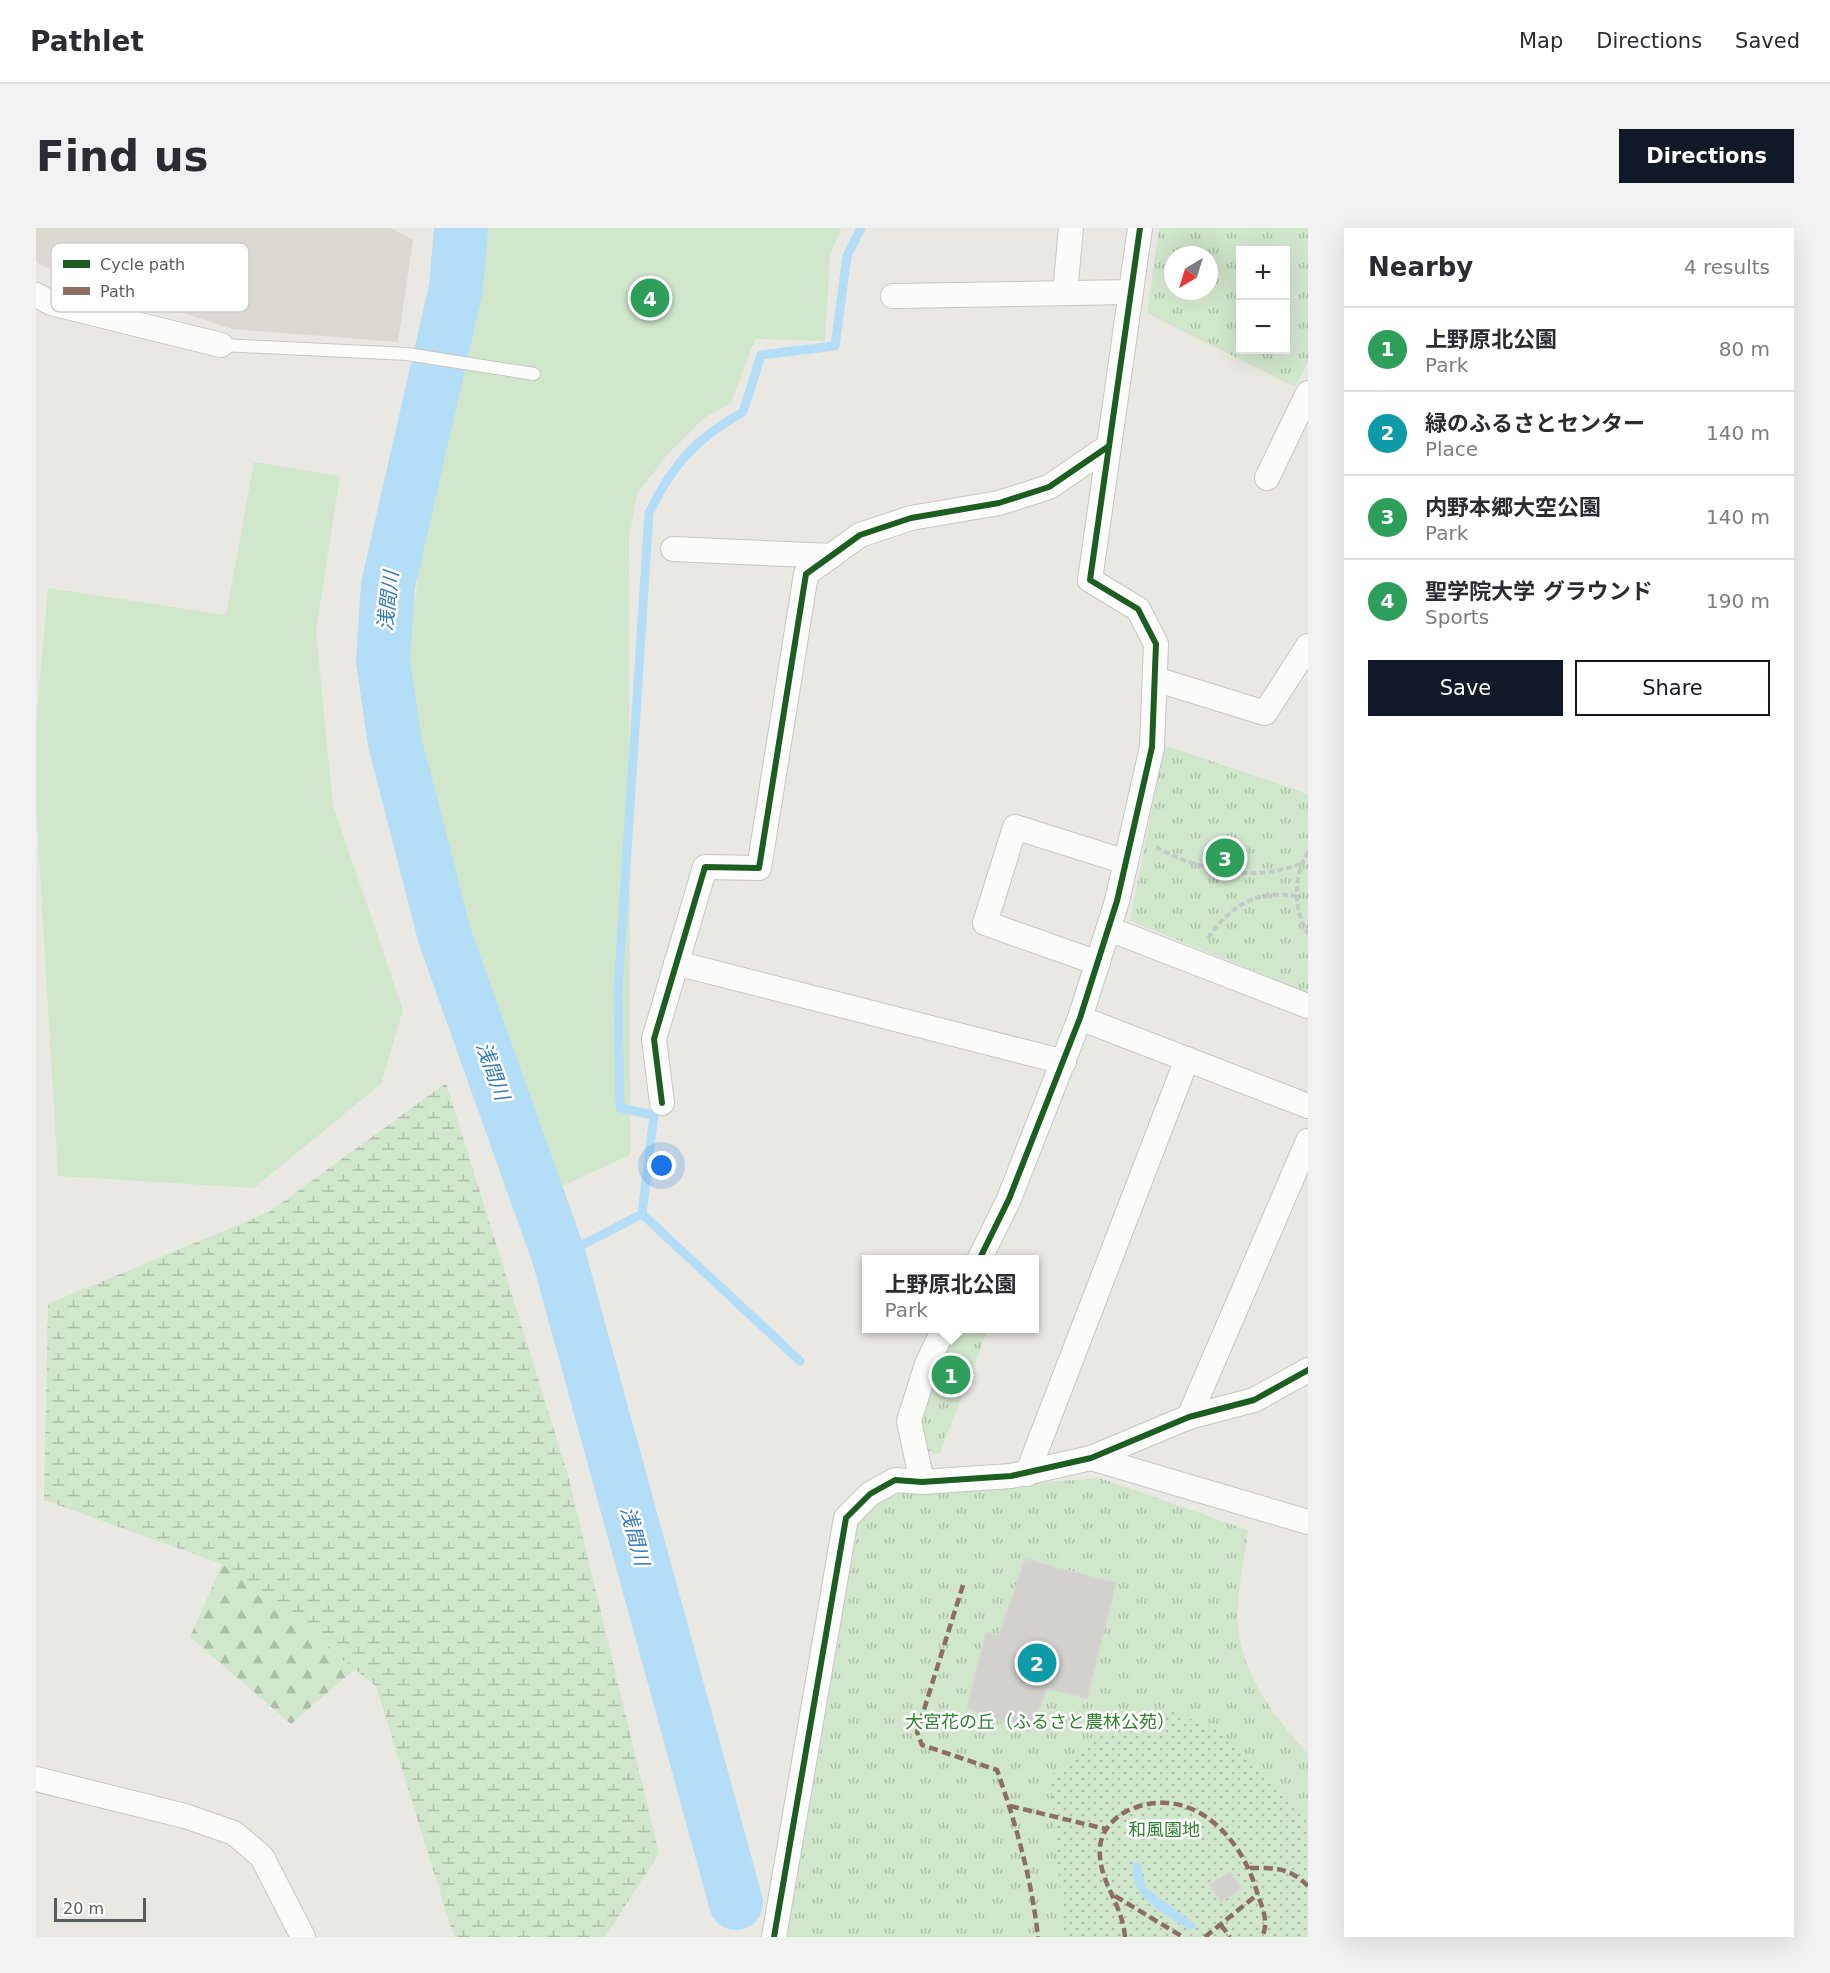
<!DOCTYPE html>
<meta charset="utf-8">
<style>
:root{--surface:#fff;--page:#f2f2f3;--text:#2b2b33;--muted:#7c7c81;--line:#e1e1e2;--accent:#111827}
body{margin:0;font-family:"DejaVu Sans","Noto Sans JP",sans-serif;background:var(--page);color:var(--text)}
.controls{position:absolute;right:18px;top:18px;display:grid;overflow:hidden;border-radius:0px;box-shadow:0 6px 24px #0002}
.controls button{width:54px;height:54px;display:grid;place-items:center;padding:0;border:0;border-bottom:2px solid var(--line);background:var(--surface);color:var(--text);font:30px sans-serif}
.compass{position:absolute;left:1128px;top:18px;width:54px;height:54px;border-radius:50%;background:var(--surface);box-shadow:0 6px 24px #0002;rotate:218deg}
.scale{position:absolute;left:18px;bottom:15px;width:92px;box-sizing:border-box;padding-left:6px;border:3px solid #595d62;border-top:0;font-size:16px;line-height:21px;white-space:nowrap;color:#595d62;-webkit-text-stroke:4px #fff;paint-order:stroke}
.you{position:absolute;left:626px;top:938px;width:21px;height:21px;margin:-15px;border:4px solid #fff;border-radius:50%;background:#1a73e8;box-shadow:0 0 0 9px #1a73e833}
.badge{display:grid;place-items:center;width:39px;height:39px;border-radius:50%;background:var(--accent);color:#fff;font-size:20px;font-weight:700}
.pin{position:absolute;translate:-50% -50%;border:3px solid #fff;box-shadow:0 2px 6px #0006}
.popup{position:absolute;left:826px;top:1027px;width:177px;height:78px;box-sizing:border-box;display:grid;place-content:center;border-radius:0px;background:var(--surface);filter:drop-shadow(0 2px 4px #0005);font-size:20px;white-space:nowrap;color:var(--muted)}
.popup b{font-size:22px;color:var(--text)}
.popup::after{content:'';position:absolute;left:50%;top:100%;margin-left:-12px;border:12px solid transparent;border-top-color:var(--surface)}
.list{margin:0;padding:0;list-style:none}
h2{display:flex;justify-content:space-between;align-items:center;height:78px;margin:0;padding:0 24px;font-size:26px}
h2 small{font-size:20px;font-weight:400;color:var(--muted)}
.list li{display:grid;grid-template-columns:39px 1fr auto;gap:18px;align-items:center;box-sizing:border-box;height:84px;padding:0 24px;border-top:2px solid var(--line)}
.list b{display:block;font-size:22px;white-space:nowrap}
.list p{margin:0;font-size:20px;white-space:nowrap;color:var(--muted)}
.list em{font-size:20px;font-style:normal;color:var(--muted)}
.actions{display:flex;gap:12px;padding:18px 24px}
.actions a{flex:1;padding:14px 0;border:2px solid var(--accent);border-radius:0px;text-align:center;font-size:21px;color:var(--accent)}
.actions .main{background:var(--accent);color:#fff}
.map{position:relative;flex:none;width:1272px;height:1709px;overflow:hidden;border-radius:0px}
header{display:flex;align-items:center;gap:36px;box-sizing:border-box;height:84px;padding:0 30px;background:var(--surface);border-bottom:2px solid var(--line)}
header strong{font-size:28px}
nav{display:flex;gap:33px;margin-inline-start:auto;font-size:21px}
.intro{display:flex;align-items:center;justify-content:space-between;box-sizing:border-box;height:144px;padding:0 36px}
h1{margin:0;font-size:42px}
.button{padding:15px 27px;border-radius:0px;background:var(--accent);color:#fff;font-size:21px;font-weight:700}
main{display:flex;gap:36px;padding:0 36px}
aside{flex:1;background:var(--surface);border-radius:0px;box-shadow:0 6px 24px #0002}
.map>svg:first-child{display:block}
</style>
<header>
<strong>Pathlet</strong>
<nav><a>Map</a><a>Directions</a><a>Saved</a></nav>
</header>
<div class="intro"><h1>Find us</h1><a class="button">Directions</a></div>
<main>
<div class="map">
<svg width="1272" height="1709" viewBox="0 0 1272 1709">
<defs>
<pattern id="forest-firs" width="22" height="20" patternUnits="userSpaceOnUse" patternTransform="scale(1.5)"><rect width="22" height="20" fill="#d1e7cc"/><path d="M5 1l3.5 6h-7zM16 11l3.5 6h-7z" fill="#adbea9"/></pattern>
<pattern id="wetland-marsh" width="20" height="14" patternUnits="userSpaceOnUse" patternTransform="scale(1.5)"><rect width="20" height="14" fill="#d1e7cc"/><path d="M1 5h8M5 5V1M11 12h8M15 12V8" fill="none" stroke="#adbea9"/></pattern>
<pattern id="park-tufts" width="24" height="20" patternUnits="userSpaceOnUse" patternTransform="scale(1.5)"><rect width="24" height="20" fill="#d1e7cc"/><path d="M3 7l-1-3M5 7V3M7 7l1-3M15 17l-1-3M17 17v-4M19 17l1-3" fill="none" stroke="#adbea9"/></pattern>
<pattern id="garden-dots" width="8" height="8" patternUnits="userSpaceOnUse" patternTransform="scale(1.5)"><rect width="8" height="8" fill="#d1e7cc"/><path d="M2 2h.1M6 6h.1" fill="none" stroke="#adbea9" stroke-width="1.8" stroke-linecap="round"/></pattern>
</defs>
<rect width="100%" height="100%" fill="#eae8e3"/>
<polygon fill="#dcd9d2" points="0,0 355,0 377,12 362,114 196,101 6,38 0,34"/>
<g fill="#d1e7cc">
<polygon points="448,0 805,0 794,28 789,113 719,111 695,175 668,190 631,227 601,266 593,309 594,927 520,961 401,630 371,429 393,267 419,145 447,30"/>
<polygon points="218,234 304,248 280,403 297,577 367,782 345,856 218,960 22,948 0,579 0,495 12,360 190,387"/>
</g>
<polygon fill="url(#forest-firs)" points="186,1336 319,1441 255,1496 154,1409"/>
<polygon fill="url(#wetland-marsh)" points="410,855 532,1247 623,1626 569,1709 418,1709 340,1458 186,1336 8,1272 12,1076 233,984"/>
<g fill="url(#park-tufts)" fill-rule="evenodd">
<path d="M1123 0H1272V134L1259 159 1111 85ZM1250 22V122H1204V22ZM1137 27H1173V63H1137Z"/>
<polygon points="1128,517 1272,566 1272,764 1094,693"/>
<polygon points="918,1101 952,1101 903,1227 886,1220 886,1172"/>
<path d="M1064 1250 1212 1302C1209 1328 1199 1375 1202 1399 1207 1450 1239 1489 1272 1526V1709H750L820 1296 851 1266Z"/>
</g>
<polygon fill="url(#garden-dots)" points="1136,1484 1182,1501 1272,1595 1272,1709 1028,1709 1014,1548 1048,1519 1093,1491"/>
<path fill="#b4def7" d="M1097 1635H1104L1110 1660 1160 1697 1155 1702C1138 1693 1113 1678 1102 1662 1097 1654 1097 1644 1097 1635Z"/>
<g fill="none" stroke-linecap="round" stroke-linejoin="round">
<g stroke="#b4def7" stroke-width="9">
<polyline points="606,986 764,1133"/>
<path d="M523 1029 606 986 618 887 584 880 582 762 613 285C636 237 660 210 707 184L725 127 799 118 811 28 825 0"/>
</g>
<polyline stroke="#b4def7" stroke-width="54" points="425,0 420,60 352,357 347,433 359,515 409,709 523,1029 700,1675"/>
</g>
<g fill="#d2d1ce" stroke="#d9d6d2" stroke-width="1.5">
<polygon points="989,1331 1080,1355 1051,1470 1011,1461 994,1504 931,1480 950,1404 963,1408"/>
<polygon points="1194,1644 1205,1660 1185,1674 1174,1656"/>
</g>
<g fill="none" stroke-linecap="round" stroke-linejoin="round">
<defs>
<polyline id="lane" points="185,117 371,126 498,146"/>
<g id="street">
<polyline points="1029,65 1035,0"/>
<polyline points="0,67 15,75 185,117"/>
<polyline points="857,68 1095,64"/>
<polyline points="1231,250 1272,165"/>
<polyline points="637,321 796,328"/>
<polyline points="1119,451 1229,485 1272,418"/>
<polyline points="1073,701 1272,778"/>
<polyline points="640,735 1028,834"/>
<polyline points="1062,735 949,695 979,599 1090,634"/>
<polyline points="1044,790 1272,878"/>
<polyline points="626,875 618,811 669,639 723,640 770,346 824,307 875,290 963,275 1013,259 1073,218"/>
<polyline points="943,1032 973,971 1044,790 1081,673 1116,519 1120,416 1102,381 1054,352 1104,0"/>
<polyline points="1153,1189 1272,913"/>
<polyline points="1055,1230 1272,1294"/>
<polyline points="991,1246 1151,831"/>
<polyline points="886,1254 873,1193 891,1136 908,1100"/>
<polyline points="0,1551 149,1588 198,1605 226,1629 267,1709"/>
<polyline points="738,1709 810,1290 834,1266 859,1252 886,1254 975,1248 1055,1230 1153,1189 1218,1172 1272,1142"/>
</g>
</defs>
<use href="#lane" stroke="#c6c6c5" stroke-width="14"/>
<use href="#street" stroke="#c6c6c5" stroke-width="26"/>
<g stroke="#c4cac7" stroke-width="4" stroke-dasharray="6 3" stroke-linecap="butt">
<path d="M1120 619C1163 643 1218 654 1264 636"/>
<path d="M1272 624C1257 648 1257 682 1272 706"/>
<path d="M1172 710C1194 678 1221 661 1260 668"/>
</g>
<use href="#lane" stroke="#fcfcfb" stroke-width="12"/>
<use href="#street" stroke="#fcfcfb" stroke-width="24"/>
<g stroke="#8d6e63" stroke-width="4.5" stroke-dasharray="9 4.5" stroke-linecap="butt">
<path d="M927 1357 881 1504 886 1517 961 1542C980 1596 996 1653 1002 1709"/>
<polyline points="974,1578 1070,1601"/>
<path d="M1214 1640C1241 1640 1252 1639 1272 1658"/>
<polyline points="1079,1668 1147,1709"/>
<polyline points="1185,1697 1194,1709"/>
<path d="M1089 1709C1086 1673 1061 1653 1064 1618 1066 1603 1077 1590 1091 1583 1152 1554 1204 1606 1220 1661 1225 1678 1234 1692 1226 1709"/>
<polyline points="1169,1709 1222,1666"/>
</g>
<defs>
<g id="cycleway">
<polyline points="626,875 618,811 669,639 723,640 770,346 824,307 875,290 963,275 1013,259 1073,218"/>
<polyline points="943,1032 973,971 1044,790 1081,673 1116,519 1120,416 1102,381 1054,352 1104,0"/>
<polyline points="738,1709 810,1290 834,1266 859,1252 886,1254 975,1248 1055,1230 1153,1189 1218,1172 1272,1142"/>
</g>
</defs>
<use href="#cycleway" stroke="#fff" stroke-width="10"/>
<use href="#cycleway" stroke="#1b5e20" stroke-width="6"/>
</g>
<g text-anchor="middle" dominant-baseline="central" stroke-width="5" stroke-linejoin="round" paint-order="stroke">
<g font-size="18" fill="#30822f" stroke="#fff">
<text x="1004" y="1493">大宮花の丘（ふるさと農林公苑）</text>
<text x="1128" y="1601">和風園地</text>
</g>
<g font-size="20" font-style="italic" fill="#377bb5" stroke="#fff">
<text transform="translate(352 373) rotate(-84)">浅間川</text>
<text transform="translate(457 843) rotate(70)">浅間川</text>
<text transform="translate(599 1308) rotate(75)">浅間川</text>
</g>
</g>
<rect x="15" y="15" width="198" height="69" rx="9" fill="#fff" stroke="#cdced0" stroke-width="1.5"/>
<rect x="27" y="32" width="27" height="8" fill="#1b5e20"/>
<rect x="27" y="59" width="27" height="8" fill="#8d6e63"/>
<g font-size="16" fill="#595d62">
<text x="64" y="42">Cycle path</text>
<text x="64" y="69">Path</text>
</g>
</svg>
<div class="controls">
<button>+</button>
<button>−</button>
</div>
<svg class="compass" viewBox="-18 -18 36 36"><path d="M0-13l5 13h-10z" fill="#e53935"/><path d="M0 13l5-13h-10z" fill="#7c7c81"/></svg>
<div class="scale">20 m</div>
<div class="you"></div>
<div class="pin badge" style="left:915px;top:1147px;background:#2e9e5b">1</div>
<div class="popup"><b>上野原北公園</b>Park</div>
<div class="pin badge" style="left:1001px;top:1435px;background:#0f9aa8">2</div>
<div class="pin badge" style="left:1189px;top:630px;background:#2e9e5b">3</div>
<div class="pin badge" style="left:614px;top:70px;background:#2e9e5b">4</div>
</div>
<aside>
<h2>Nearby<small>4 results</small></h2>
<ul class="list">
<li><span class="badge" style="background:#2e9e5b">1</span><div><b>上野原北公園</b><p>Park</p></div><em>80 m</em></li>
<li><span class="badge" style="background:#0f9aa8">2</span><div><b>緑のふるさとセンター</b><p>Place</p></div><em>140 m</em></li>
<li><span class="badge" style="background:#2e9e5b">3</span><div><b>内野本郷大空公園</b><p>Park</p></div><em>140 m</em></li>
<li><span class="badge" style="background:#2e9e5b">4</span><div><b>聖学院大学 グラウンド</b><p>Sports</p></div><em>190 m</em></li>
</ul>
<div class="actions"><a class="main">Save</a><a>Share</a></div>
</aside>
</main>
